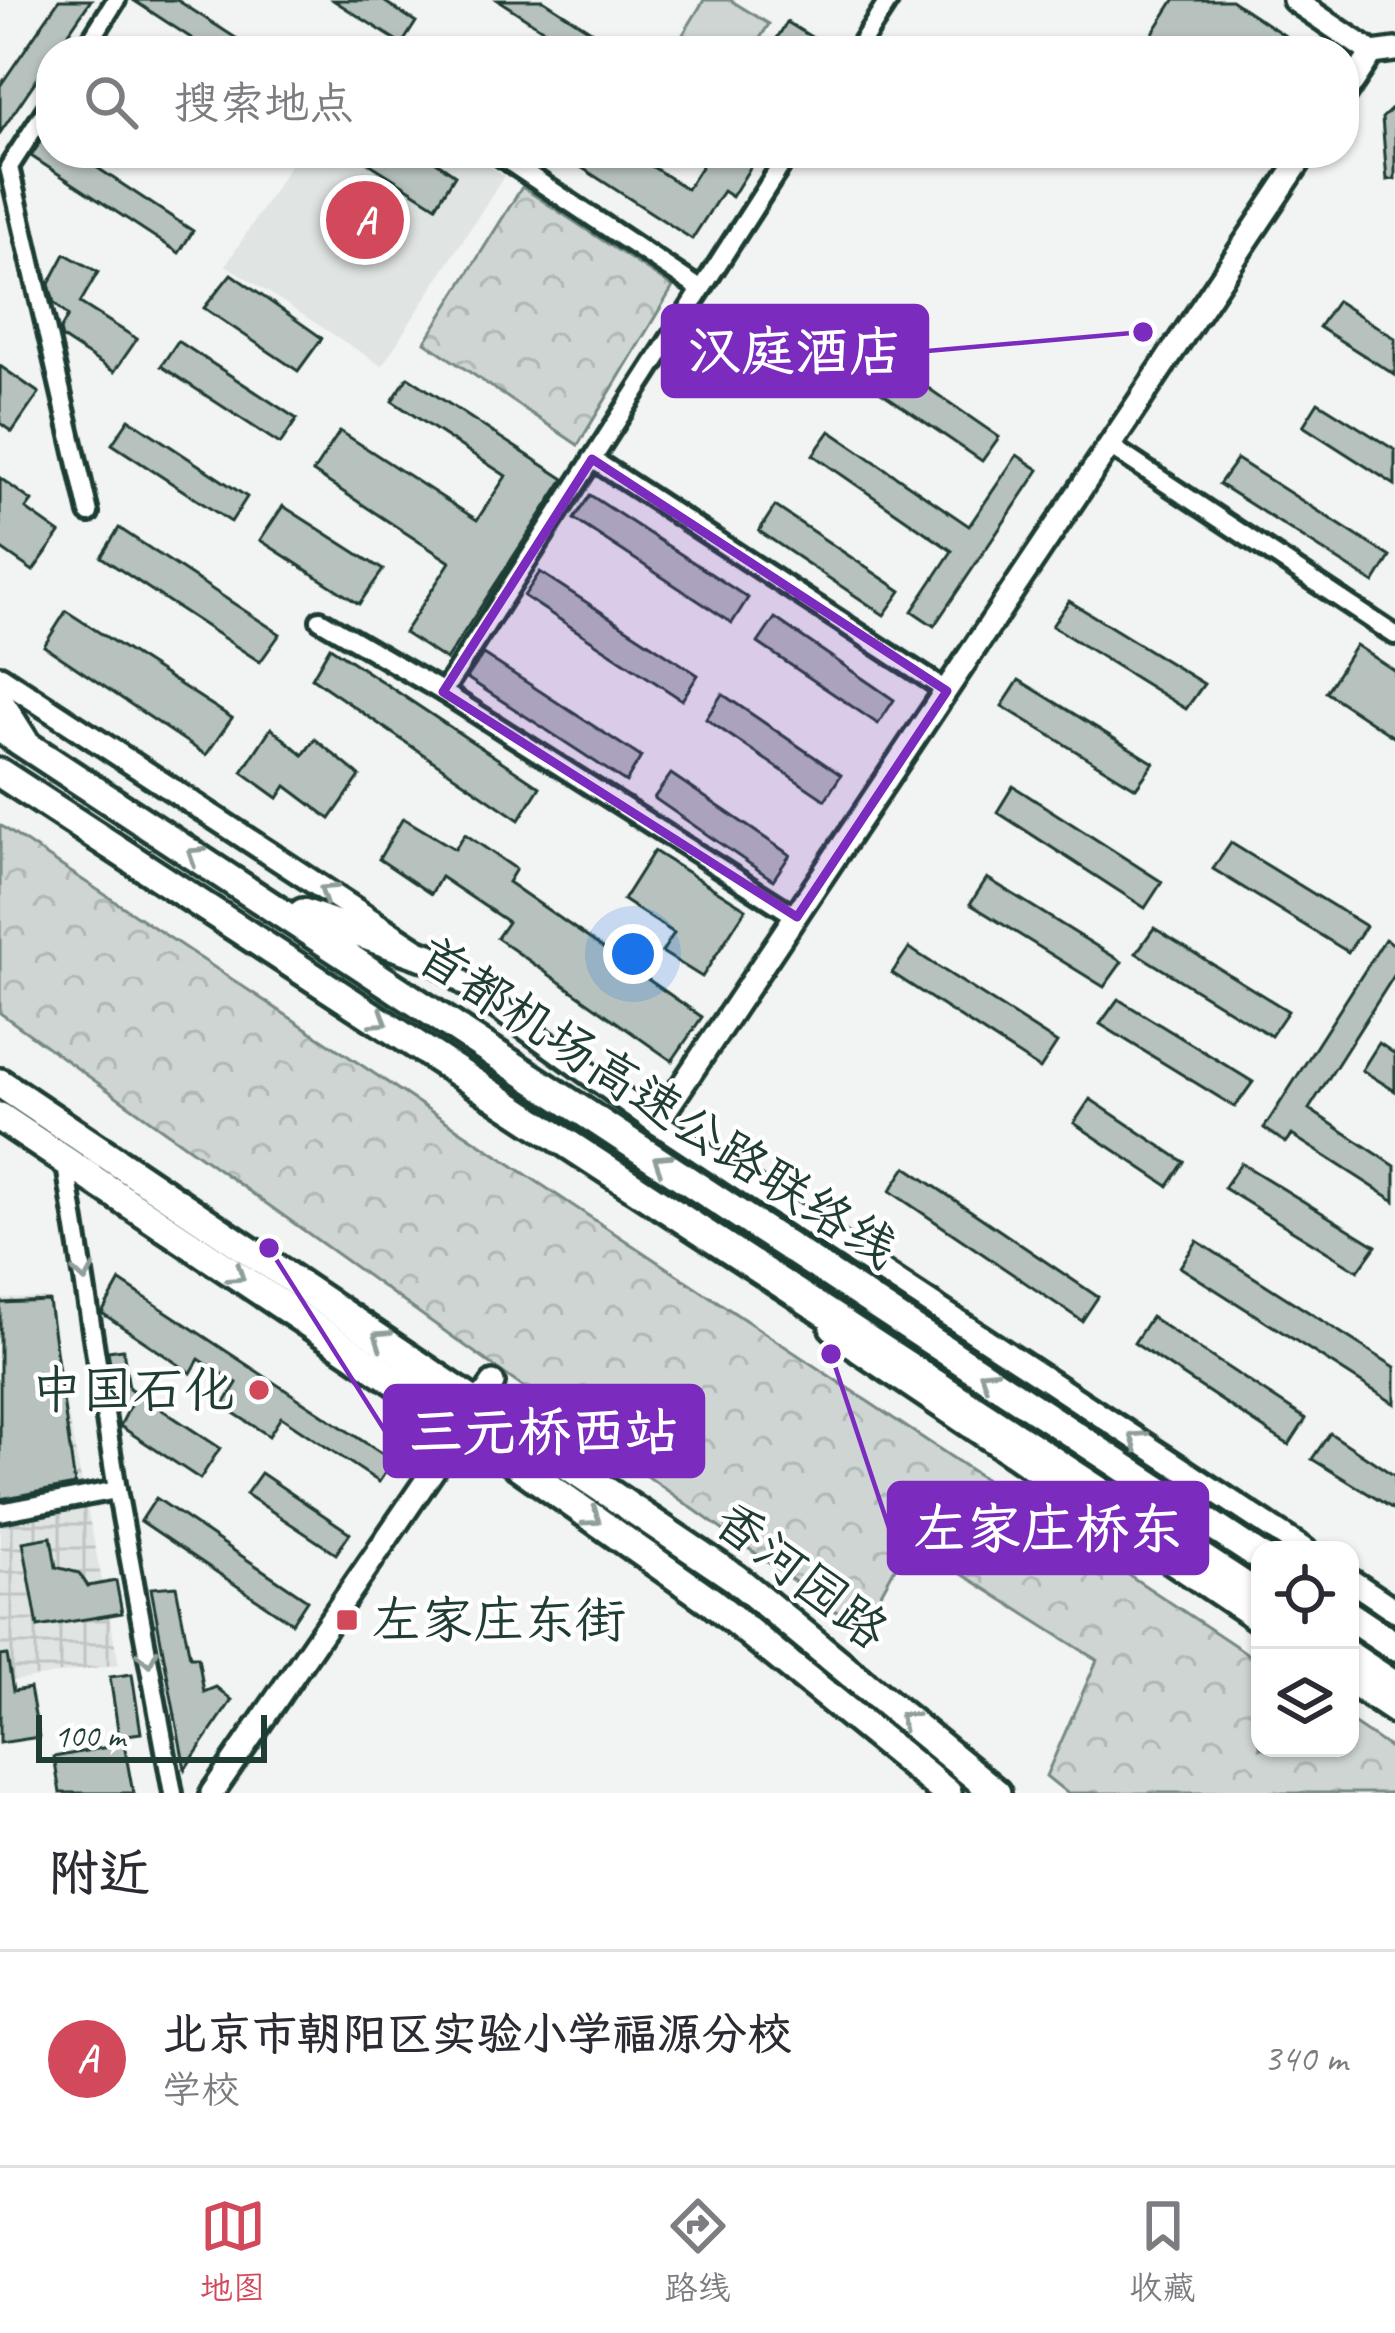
<!DOCTYPE html>
<html lang="zh">
<meta charset="utf-8">
<style>
:root{--surface:#fff;--page:#f2f2f3;--text:#2b2b33;--muted:#7c7c81;--line:#e1e1e2;--accent:#d1495b}
body{margin:0;font-family:Caveat,"LXGW WenKai TC",sans-serif;background:var(--page);color:var(--text)}
.controls{position:absolute;right:36px;bottom:36px;display:grid;overflow:hidden;border-radius:24px;box-shadow:0 3px 9px #0004}
.controls button{width:108px;height:108px;display:grid;place-items:center;padding:0;border:0;border-bottom:3px solid var(--line);background:var(--surface);color:var(--text);font:60px sans-serif}
.scale{position:absolute;left:36px;bottom:30px;width:231px;box-sizing:border-box;padding-left:12px;border:6px solid #1f3d34;border-top:0;font-size:33px;line-height:42px;white-space:nowrap;color:#1f3d34;-webkit-text-stroke:9px #fff;paint-order:stroke}
.you{position:absolute;left:633px;top:954px;width:42px;height:42px;margin:-30px;border:9px solid #fff;border-radius:50%;background:#1a73e8;box-shadow:0 0 0 18px #1a73e833}
.badge{display:grid;place-items:center;width:78px;height:78px;border-radius:50%;background:var(--accent);color:#fff;font-size:39px;font-weight:700}
.pin{position:absolute;translate:-50% -50%;border:6px solid #fff;box-shadow:0 3px 12px #0006}
.list{margin:0;padding:0;list-style:none}
h2{display:flex;justify-content:space-between;align-items:center;height:156px;margin:0;padding:0 48px;font-size:51px}
h2 small{font-size:39px;font-weight:400;color:var(--muted)}
.list li{display:grid;grid-template-columns:78px 1fr auto;gap:36px;align-items:center;box-sizing:border-box;height:216px;padding:0 48px;border-top:3px solid var(--line)}
.list b{display:block;font-size:45px;white-space:nowrap}
.list p{margin:0;font-size:39px;white-space:nowrap;color:var(--muted)}
.list em{font-size:39px;font-style:normal;color:var(--muted)}
.icon{flex:none;width:66px;height:66px;fill:none;stroke:currentColor;stroke-width:2;stroke-linecap:round;stroke-linejoin:round}
.map{position:relative;flex:none;width:1395px;height:1793px;overflow:hidden}
.search{position:absolute;background:var(--surface);box-shadow:0 3px 9px #0004;left:36px;right:36px;top:36px;height:132px;display:flex;align-items:center;gap:30px;box-sizing:border-box;padding:0 42px;border-radius:48px;color:var(--muted);font-size:45px}
.sheet{height:372px;background:var(--surface)}
nav{display:flex;justify-content:space-around;align-items:center;box-sizing:border-box;height:168px;border-top:3px solid var(--line);background:var(--surface);font-size:33px;color:var(--muted)}
nav a{display:grid;justify-items:center;gap:6px}
nav .on{color:var(--accent)}
.map>svg:first-child{display:block}
</style>
<div class="map">
<svg width="1395" height="1793" viewBox="0 0 1395 1793">
<defs>
<pattern id="industrial-grid" width="8" height="8" patternUnits="userSpaceOnUse" patternTransform="scale(3)"><rect width="8" height="8" fill="#e0e4e3"/><path d="M0 4h8M4 0v8" fill="none" stroke="#c0c4c3"/></pattern>
<pattern id="forest-crowns" width="20" height="18" patternUnits="userSpaceOnUse" patternTransform="scale(3)"><rect width="20" height="18" fill="#ced5d3"/><path d="M2 6a3 3 0 1 1 6 0M12 15a3 3 0 1 1 6 0" fill="none" stroke="#b0b8b6"/></pattern>
</defs>
<rect width="100%" height="100%" fill="#f2f3f3"/>
<filter id="ink" filterUnits="userSpaceOnUse"><feTurbulence type="fractalNoise" baseFrequency=".00833" numOctaves="2"/><feDisplacementMap in="SourceGraphic" scale="24" xChannelSelector="R" yChannelSelector="G"/><feConvolveMatrix kernelMatrix="1 2 1 2 8 2 1 2 1" color-interpolation-filters="sRGB"/></filter>
<g filter="url(#ink)">
<polygon fill="#e0e4e3" points="298,153 469,153 504,176 382,366 226,265"/>
<polygon fill="url(#industrial-grid)" points="44,1298 119,1664 0,1683 0,1299"/>
<g fill="url(#forest-crowns)" stroke="#768984" stroke-width="3">
<polygon points="522,187 673,287 578,445 425,342"/>
<polygon points="0,825 1260,1662 1260,1748 1350,1748 1350,1721 1395,1751 1395,1793 1067,1793 1046,1776 1097,1660 910,1541 861,1629 0,1013"/>
</g>
<polygon fill="#ced5d3" stroke="#768984" stroke-width="3" points="704,0 730,0 769,24 752,51 673,51"/>
<g fill="#b7c1bd" stroke="#1f3d34" stroke-width="3">
<polygon points="59,0 91,0 56,51 51,51 51,58 0,133 0,86"/>
<polygon points="133,0 177,0 256,51 211,51"/>
<polygon points="333,0 382,0 416,22 402,44"/>
<polygon points="498,0 543,0 622,51 576,51"/>
<polygon points="1174,0 1231,0 1308,51 1172,51 1151,36"/>
<polygon points="787,22 834,51 769,51"/>
<polygon points="1395,106 1395,179 1387,180 1382,118"/>
<polygon points="46,134 51,138 51,153 75,153 193,231 179,253 31,156"/>
<polygon points="353,153 423,153 455,175 436,206"/>
<polygon points="559,153 631,153 687,189 710,153 759,153 732,197 723,191 692,239"/>
<polygon points="65,254 98,272 80,303 137,339 114,372 62,338 60,330 68,316 54,303 49,284"/>
<polygon points="231,274 322,338 298,371 204,308"/>
<polygon points="1337,301 1395,338 1395,375 1319,327"/>
<polygon points="178,341 297,419 280,444 161,366"/>
<polygon points="876,352 999,437 982,461 859,377"/>
<polygon points="0,366 39,393 12,432 0,423"/>
<polygon points="408,377 564,479 446,660 404,633 450,562 313,472 340,431 477,520 506,476 392,401"/>
<polygon points="1318,402 1395,450 1395,485 1303,426"/>
<polygon points="129,419 247,497 231,522 112,444"/>
<polygon points="830,431 969,526 1017,455 1039,470 934,626 912,611 952,551 813,455"/>
<polygon points="1237,459 1390,557 1374,583 1219,484"/>
<polygon points="0,478 32,501 26,509 60,533 33,571 0,548"/>
<polygon points="590,495 748,598 732,623 574,519"/>
<polygon points="283,506 383,570 359,604 260,540"/>
<polygon points="775,506 901,591 884,615 759,531"/>
<polygon points="119,528 280,634 260,662 101,557"/>
<polygon points="540,572 698,675 682,700 524,596"/>
<polygon points="1069,601 1204,684 1186,709 1052,626"/>
<polygon points="66,611 232,718 206,755 44,646"/>
<polygon points="775,618 894,700 878,724 758,643"/>
<polygon points="1356,645 1395,671 1395,738 1326,692"/>
<polygon points="330,647 540,787 519,820 312,678"/>
<polygon points="483,654 641,757 626,782 467,678"/>
<polygon points="1019,680 1154,763 1136,788 1002,706"/>
<polygon points="722,694 841,775 825,800 706,719"/>
<polygon points="271,728 303,755 315,739 360,776 330,819 286,786 278,798 242,772"/>
<polygon points="671,774 790,855 773,880 654,798"/>
<polygon points="1013,786 1162,882 1145,908 997,812"/>
<polygon points="403,818 455,849 465,834 516,869 508,882 702,1017 672,1061 497,938 508,922 441,877 431,894 379,859"/>
<polygon points="1231,843 1366,926 1348,952 1213,869"/>
<polygon points="654,851 746,909 702,977 662,952 674,933 623,900"/>
<polygon points="987,878 1122,962 1104,987 970,904"/>
<polygon points="1154,928 1288,1011 1271,1036 1136,953"/>
<polygon points="1385,939 1395,945 1395,974 1309,1109 1395,1166 1395,1201 1292,1135 1286,1143 1264,1128"/>
<polygon points="909,948 1057,1043 1040,1069 892,973"/>
<polygon points="1118,999 1253,1082 1235,1107 1100,1024"/>
<polygon points="1379,1043 1395,1054 1395,1091 1362,1070"/>
<polygon points="1090,1099 1184,1162 1168,1186 1074,1123"/>
<polygon points="1241,1163 1376,1246 1358,1271 1224,1188"/>
<polygon points="906,1167 1098,1297 1082,1321 890,1191"/>
<polygon points="1197,1241 1395,1367 1395,1404 1180,1267"/>
<polygon points="120,1281 393,1461 379,1482 281,1417 269,1436 223,1406 237,1383 199,1359 191,1373 102,1313"/>
<polygon points="49,1301 75,1485 0,1499 0,1303"/>
<polygon points="1151,1317 1306,1419 1289,1445 1134,1343"/>
<polygon points="123,1349 129,1388 220,1448 200,1479 120,1426 134,1399 116,1402 108,1351"/>
<polygon points="1330,1433 1395,1476 1395,1510 1312,1459"/>
<polygon points="261,1473 350,1533 336,1554 246,1494"/>
<polygon points="156,1498 307,1600 292,1623 141,1521"/>
<polygon points="51,1537 56,1567 79,1573 88,1586 116,1581 122,1613 38,1627 23,1542"/>
<polygon points="176,1586 190,1657 198,1657 204,1692 216,1687 232,1700 185,1769 151,1588"/>
<polygon points="7,1655 13,1691 30,1688 39,1737 0,1743 0,1656"/>
<polygon points="132,1674 141,1733 119,1736 110,1677"/>
<polygon points="124,1744 133,1793 60,1793 54,1757"/>
</g>
<g fill="none" stroke-linecap="round" stroke-linejoin="round">
<defs>
<g id="minor">
<polyline points="84,51 116,0"/>
<polyline points="856,51 889,0"/>
<polyline points="51,102 9,167 89,513"/>
<polyline points="496,153 700,289"/>
<polyline points="1110,446 1395,635"/>
<polyline points="592,459 947,691"/>
<polyline points="320,620 443,692 797,917"/>
<polyline points="443,692 789,153"/>
<polyline points="65,1159 117,1490 173,1793"/>
<polyline points="0,1512 117,1490"/>
</g>
<g id="tertiary">
<polyline points="1294,0 1372,53"/>
<polyline points="1344,95 1372,53 1395,50"/>
<polyline points="657,1123 1305,153"/>
<polyline points="212,1793 493,1383"/>
</g>
<g id="secondary">
<polyline points="0,677 429,958 657,1123 1305,1550"/>
<polyline points="831,1328 858,1351 1260,1622"/>
<polyline points="1350,1580 1395,1610"/>
<polyline points="1350,1683 1395,1713"/>
</g>
<g id="trunk">
<polyline points="0,703 24,741"/>
<polyline points="0,728 1260,1557"/>
<polyline points="0,773 1260,1596"/>
<polyline points="303,913 429,958"/>
<polyline points="0,1083 735,1578 996,1793"/>
<polyline points="0,1117 464,1427 712,1602 947,1793"/>
<polyline points="1350,1616 1395,1646"/>
<polyline points="1350,1656 1395,1686"/>
</g>
</defs>
<use href="#minor" stroke="#1f3d34" stroke-width="26"/>
<use href="#tertiary" stroke="#1f3d34" stroke-width="30"/>
<use href="#secondary" stroke="#1f3d34" stroke-width="30"/>
<use href="#trunk" stroke="#1f3d34" stroke-width="36"/>
<use href="#minor" stroke="#fff" stroke-width="16"/>
<use href="#tertiary" stroke="#fff" stroke-width="21"/>
<use href="#secondary" stroke="#fff" stroke-width="21"/>
<use href="#trunk" stroke="#fff" stroke-width="27"/>
</g>
<defs><path id="oneway-chevron" d="M-2-3.5L2.5 0L-2 3.5" fill="none" stroke-width="1.6" stroke-linecap="round" stroke-linejoin="round" transform="scale(3)"/></defs>
<g stroke="#8f9e9a">
<use href="#oneway-chevron" transform="translate(195 855) rotate(-147)"/>
<use href="#oneway-chevron" transform="translate(327 892) rotate(-147)"/>
<use href="#oneway-chevron" transform="translate(380 1020) rotate(33)"/>
<use href="#oneway-chevron" transform="translate(661 1162) rotate(-147)"/>
<use href="#oneway-chevron" transform="translate(84 1274) rotate(81)"/>
<use href="#oneway-chevron" transform="translate(237 1275) rotate(34)"/>
<use href="#oneway-chevron" transform="translate(381 1338) rotate(-146)"/>
<use href="#oneway-chevron" transform="translate(987 1377) rotate(-147)"/>
<use href="#oneway-chevron" transform="translate(1137 1439) rotate(-146)"/>
<use href="#oneway-chevron" transform="translate(593 1518) rotate(35)"/>
<use href="#oneway-chevron" transform="translate(148 1658) rotate(80)"/>
<use href="#oneway-chevron" transform="translate(906 1719) rotate(-141)"/>
</g>
</g>
<path fill="#7b2cbf" fill-opacity="0.2" stroke="#7b2cbf" stroke-width="9" stroke-linejoin="round" d="M592 459 947 691 797 917 443 692Z"/>
<g fill="#d1495b" stroke="#fff" stroke-width="4.5">
<circle cx="259" cy="1390" r="12"/>
<rect x="335" y="1608" width="24" height="24" rx="6"/>
</g>
<g text-anchor="middle" dominant-baseline="central" stroke-width="9" stroke-linejoin="round" paint-order="stroke">
<g font-size="51" fill="#1f3d34" stroke="#fff">
<text transform="translate(657 1102) rotate(33)">首都机场高速公路联络线</text>
<text transform="translate(801 1575) rotate(38)">香河园路</text>
</g>
<g font-size="51" fill="#1f3d34" stroke="#fff" text-anchor="end">
<text x="235" y="1390">中国石化</text>
<text x="371" y="1620" text-anchor="start">左家庄东街</text>
</g>
</g>
<path fill="none" stroke="#7b2cbf" stroke-width="4.5" d="M1143 332L927 351M269 1248L385 1431M831 1354L889 1528"/>
<g fill="#7b2cbf" stroke="#fff" stroke-width="4.5">
<circle cx="1143" cy="332" r="12"/>
<circle cx="269" cy="1248" r="12"/>
<circle cx="831" cy="1354" r="12"/>
</g>
<g fill="#7b2cbf" stroke="#7b2cbf" stroke-width="4.5">
<rect x="663" y="306" width="264" height="90" rx="12"/>
<rect x="385" y="1386" width="318" height="90" rx="12"/>
<rect x="889" y="1483" width="318" height="90" rx="12"/>
</g>
<g font-size="54" text-anchor="middle" font-weight="bold" fill="#fff">
<text x="795" y="370">汉庭酒店</text>
<text x="544" y="1450">三元桥西站</text>
<text x="1048" y="1547">左家庄桥东</text>
</g>
</svg>
<div class="controls">
<button><svg class="icon" aria-label="locate" viewBox="0 0 24 24"><circle cx="12" cy="12" r="6"/><path d="M12 2v4M12 18v4M2 12h4M18 12h4"/></svg></button>
<button><svg class="icon" aria-label="layers" viewBox="0 0 24 24"><path d="M12 4l9 5-9 5-9-5zM3 14l9 5 9-5"/></svg></button>
</div>
<div class="scale">100 m</div>
<div class="you"></div>
<div class="pin badge" style="left:365px;top:220px">A</div>
<div class="search"><svg class="icon" aria-label="search" viewBox="0 0 24 24"><circle cx="10" cy="10" r="6"/><path d="M15 15l6 6"/></svg>搜索地点</div>
</div>
<section class="sheet">
<h2>附近<small></small></h2>
<ul class="list">
<li><span class="badge">A</span><div><b>北京市朝阳区实验小学福源分校</b><p>学校</p></div><em>340 m</em></li>
</ul>
</section>
<nav>
<a class="on"><svg class="icon" aria-label="map" viewBox="0 0 24 24"><path d="M3 6l6-2 6 2 6-2v14l-6 2-6-2-6 2zM9 4v14M15 6v14"/></svg>地图</a>
<a><svg class="icon" aria-label="directions" viewBox="0 0 24 24"><path d="M12 3l9 9-9 9-9-9zM9 14v-3h6M13 9l2 2-2 2"/></svg>路线</a>
<a><svg class="icon" aria-label="saved" viewBox="0 0 24 24"><path d="M7 4h10v16l-5-4-5 4z"/></svg>收藏</a>
</nav>
